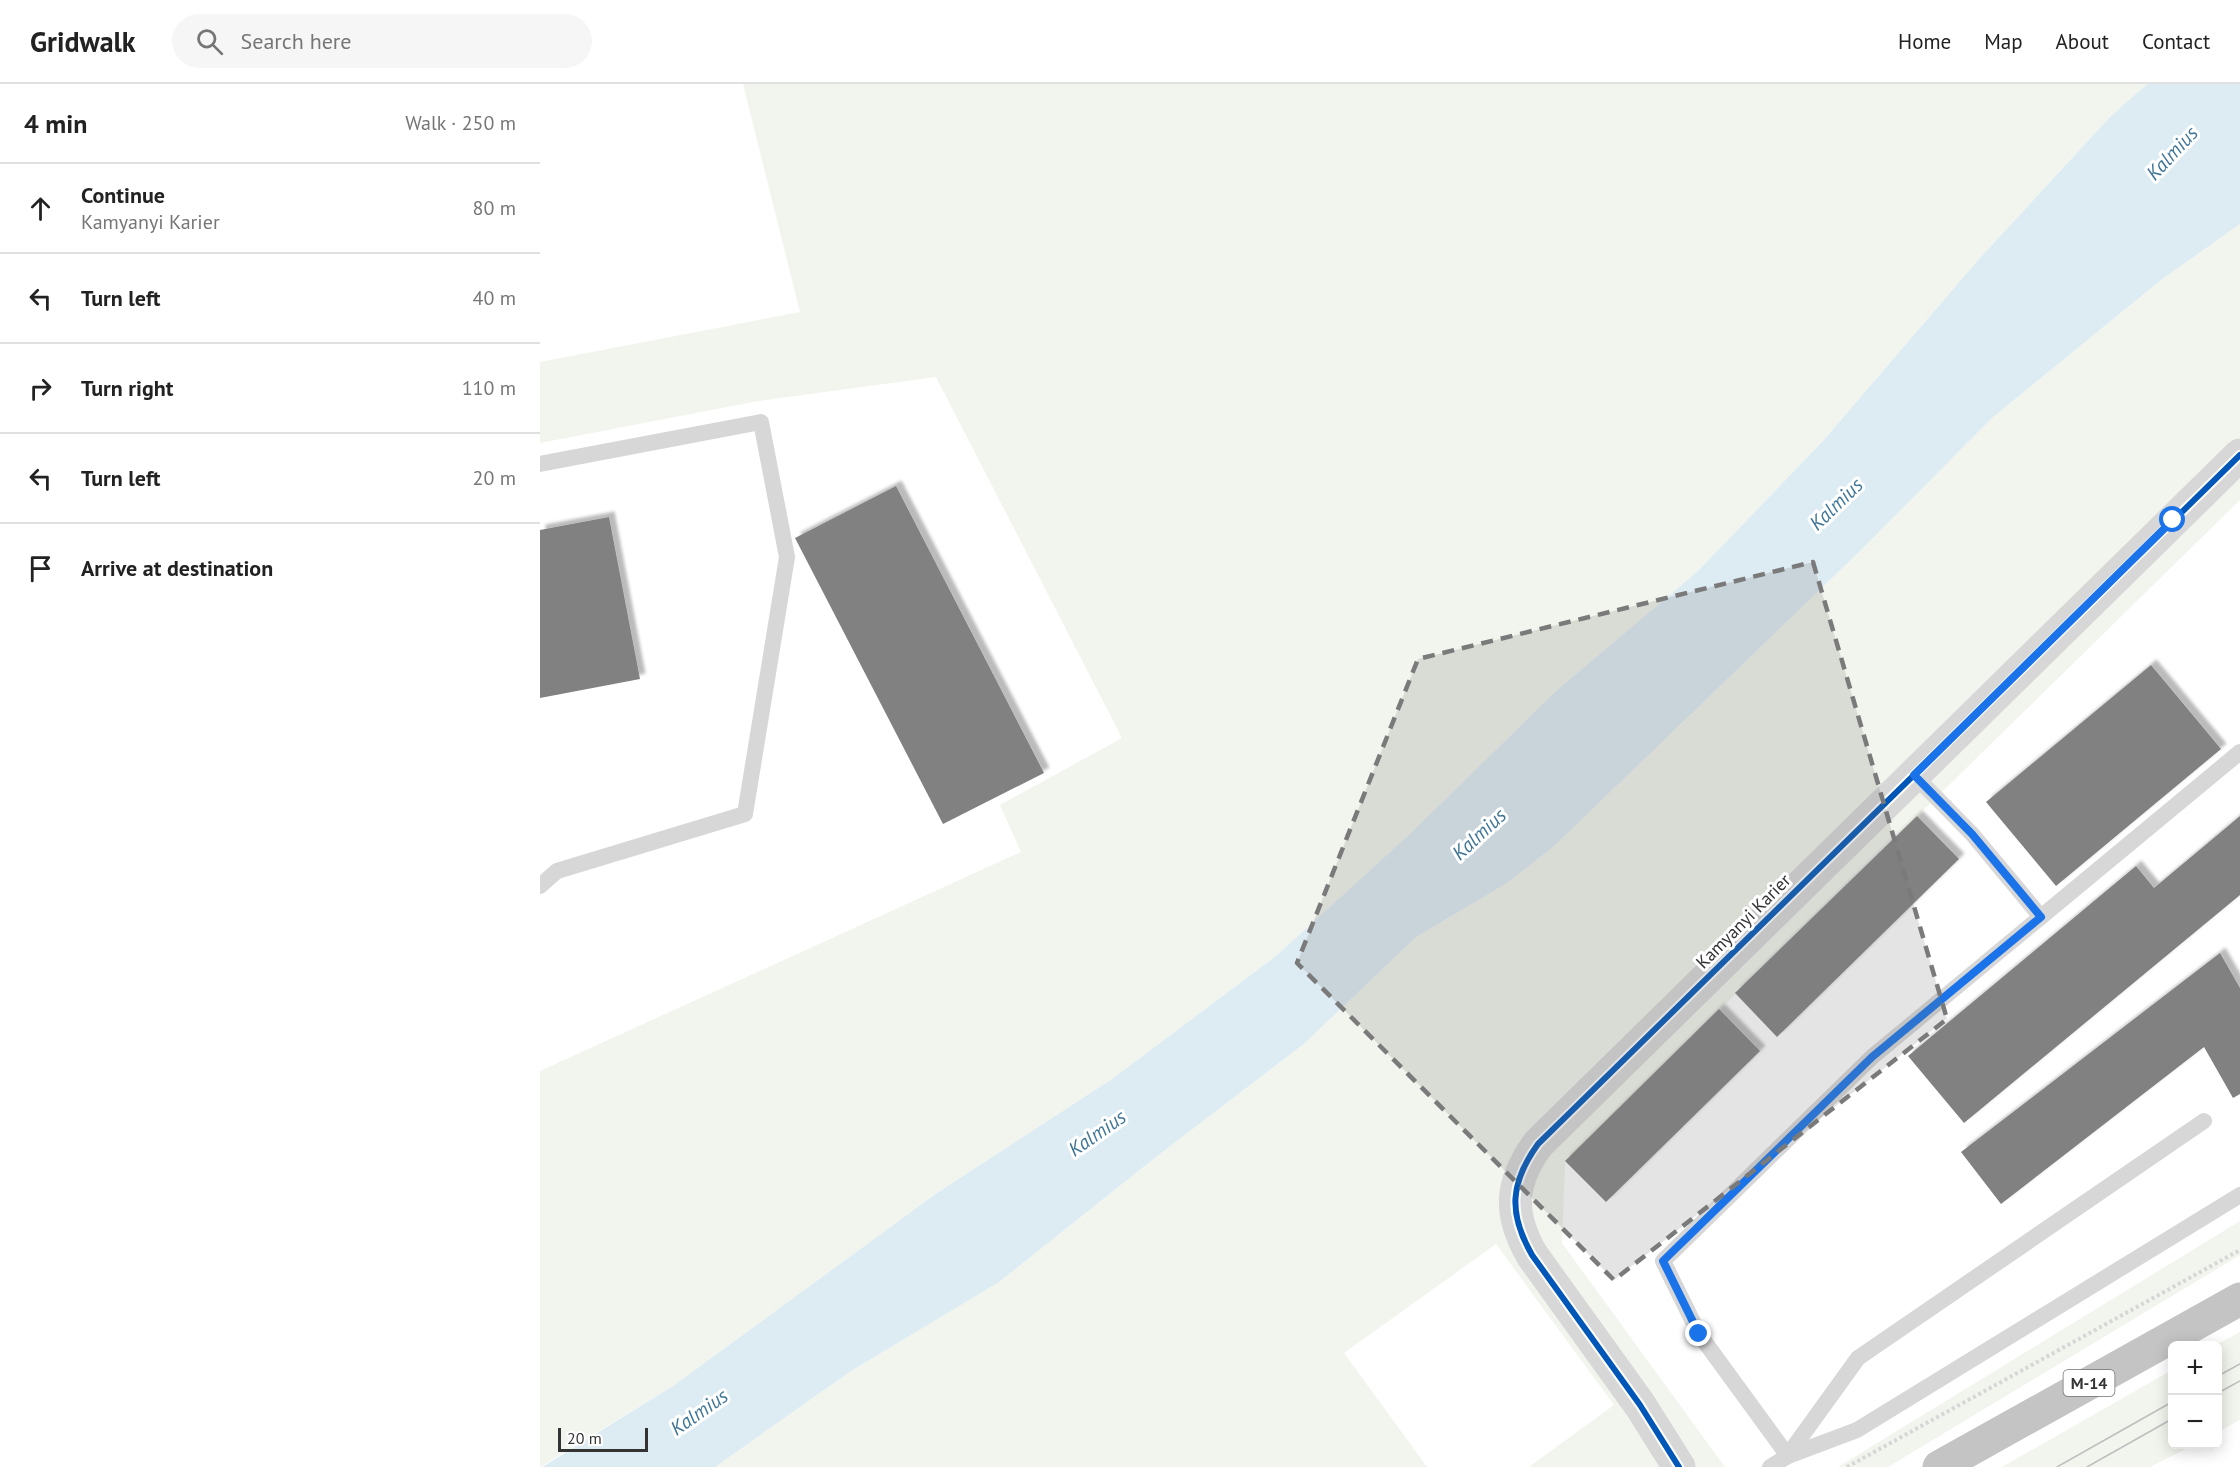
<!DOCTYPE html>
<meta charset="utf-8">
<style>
:root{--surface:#fff;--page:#f6f6f6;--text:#222;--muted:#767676;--line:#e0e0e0}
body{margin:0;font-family:"PT Sans",sans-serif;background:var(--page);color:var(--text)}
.controls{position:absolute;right:18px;bottom:18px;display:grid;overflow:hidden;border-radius:9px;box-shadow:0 3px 15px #0003}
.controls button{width:54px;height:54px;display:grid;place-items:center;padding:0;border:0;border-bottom:2px solid var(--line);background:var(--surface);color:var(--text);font:30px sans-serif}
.scale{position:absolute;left:18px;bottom:15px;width:90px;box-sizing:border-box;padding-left:6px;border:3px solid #333;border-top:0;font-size:16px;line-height:21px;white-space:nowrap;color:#333;-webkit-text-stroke:4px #fff;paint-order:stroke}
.stop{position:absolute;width:18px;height:18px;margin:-14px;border:4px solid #1a73e8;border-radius:50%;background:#fff}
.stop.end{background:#1a73e8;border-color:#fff;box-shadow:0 2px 6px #0008}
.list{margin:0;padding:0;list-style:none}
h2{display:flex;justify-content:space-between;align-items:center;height:78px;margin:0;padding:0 24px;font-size:26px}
h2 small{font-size:20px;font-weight:400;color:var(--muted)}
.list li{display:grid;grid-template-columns:39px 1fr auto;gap:18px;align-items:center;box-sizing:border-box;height:90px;padding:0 24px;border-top:2px solid var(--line)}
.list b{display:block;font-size:22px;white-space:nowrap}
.list p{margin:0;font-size:20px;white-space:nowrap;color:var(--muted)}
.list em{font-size:20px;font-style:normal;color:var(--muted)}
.icon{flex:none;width:33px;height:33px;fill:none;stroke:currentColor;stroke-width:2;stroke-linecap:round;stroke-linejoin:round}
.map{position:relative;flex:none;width:1700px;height:1383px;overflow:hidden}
header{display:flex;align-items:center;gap:36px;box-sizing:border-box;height:84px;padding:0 30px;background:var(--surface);border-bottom:2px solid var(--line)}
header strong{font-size:28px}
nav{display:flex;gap:33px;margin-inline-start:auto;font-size:21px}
.search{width:420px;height:54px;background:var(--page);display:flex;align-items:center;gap:15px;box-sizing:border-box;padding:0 21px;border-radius:33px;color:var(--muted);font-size:22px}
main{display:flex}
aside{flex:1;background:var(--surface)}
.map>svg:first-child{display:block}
</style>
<header>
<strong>Gridwalk</strong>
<div class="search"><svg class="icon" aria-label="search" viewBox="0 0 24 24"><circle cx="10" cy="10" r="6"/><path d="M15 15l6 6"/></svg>Search here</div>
<nav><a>Home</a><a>Map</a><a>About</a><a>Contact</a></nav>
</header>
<main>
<aside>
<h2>4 min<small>Walk · 250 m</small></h2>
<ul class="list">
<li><svg class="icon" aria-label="ahead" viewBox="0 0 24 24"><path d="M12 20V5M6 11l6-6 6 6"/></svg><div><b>Continue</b><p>Kamyanyi Karier</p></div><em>80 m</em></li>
<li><svg class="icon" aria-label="left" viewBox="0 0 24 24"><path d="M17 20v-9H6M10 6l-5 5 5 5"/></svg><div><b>Turn left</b></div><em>40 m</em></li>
<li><svg class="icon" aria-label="right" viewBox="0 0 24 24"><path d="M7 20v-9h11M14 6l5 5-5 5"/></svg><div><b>Turn right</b></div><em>110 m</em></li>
<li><svg class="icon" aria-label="left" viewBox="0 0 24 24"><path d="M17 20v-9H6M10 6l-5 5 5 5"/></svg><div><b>Turn left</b></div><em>20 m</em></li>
<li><svg class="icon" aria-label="arrive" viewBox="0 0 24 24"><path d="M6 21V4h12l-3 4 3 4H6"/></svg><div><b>Arrive at destination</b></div></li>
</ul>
</aside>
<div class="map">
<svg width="1700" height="1383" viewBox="0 0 1700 1383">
<defs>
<filter id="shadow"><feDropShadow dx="5.5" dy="-5.5" stdDeviation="1.5" flood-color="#0004"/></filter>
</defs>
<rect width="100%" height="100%" fill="#fff"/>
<g fill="#f1f5ed">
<polygon points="203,0 1607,0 1570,33 1439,175 1282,358 1157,488 1016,607 872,748 736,872 572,995 397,1109 133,1302 0,1383 0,987 481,768 460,721 582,654 396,293 218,317 0,359 0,278 260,228"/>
<polygon points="1700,140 1700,416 1025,1077 1022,1159 1185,1383 989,1383 1074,1321 956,1160 804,1269 887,1383 175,1383 311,1287 459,1198 616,1073 765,959 876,853 967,799 1013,763 1320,467 1452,334 1621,196"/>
<polygon points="1700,1137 1700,1171 1348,1383 1298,1383"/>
<polygon points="1700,1248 1700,1336 1678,1348 1676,1261"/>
<polygon points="1632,1286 1632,1360 1653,1361 1610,1383 1462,1383"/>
</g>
<polygon fill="#ddebf3" points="1607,0 1700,0 1700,140 1621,196 1452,334 1320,467 1013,763 967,799 876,853 765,959 616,1073 459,1198 311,1287 175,1383 2,1383 133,1302 397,1109 572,995 736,872 872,748 1016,607 1157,488 1282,358 1439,175 1570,33"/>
<g fill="#818181" filter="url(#shadow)">
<polygon points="356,402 504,689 403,740 255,454"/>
<polygon points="69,433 100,595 0,614 0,446"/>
<polygon points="1611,581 1681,665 1516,802 1446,718"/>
<polygon points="1377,732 1419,775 1237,953 1195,909"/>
<polygon points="1700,732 1700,811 1424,1039 1368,972 1596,782 1614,804"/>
<polygon points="1680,869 1700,904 1700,1010 1693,1014 1664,963 1461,1120 1421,1068"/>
<polygon points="1179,925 1220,967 1066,1118 1025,1077"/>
</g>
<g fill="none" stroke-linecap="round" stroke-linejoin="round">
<polyline stroke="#d6d6d6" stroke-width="4" stroke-dasharray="3 3" stroke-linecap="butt" points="1307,1383 1700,1166"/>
<g stroke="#d7d7d7" stroke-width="16">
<polyline points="0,380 221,338 247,473 205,730 17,787 0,802"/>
<polyline points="1374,691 1432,750 1501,833"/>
<polyline points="1248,1371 1318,1274 1664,1037"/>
<polyline points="1248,1372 1159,1250 1123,1177 1332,973 1700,668"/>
<polyline points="1230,1383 1248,1372 1317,1346 1700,1111"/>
</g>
<path stroke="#d7d7d7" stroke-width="33" d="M1139 1383 1100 1321 992 1171C968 1129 970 1099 998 1060L1700 371"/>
<polyline stroke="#c4c4c4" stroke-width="33" points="1399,1383 1700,1215"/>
<g stroke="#bebebe" stroke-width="1.5">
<polyline points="1678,1292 1700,1280"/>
<polyline points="1678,1309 1700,1297"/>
<polyline points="1517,1383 1632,1318"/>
<polyline points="1547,1383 1632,1335"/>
</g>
<defs>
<path id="cycleway" d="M1139 1383 1100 1321 992 1171C968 1129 970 1099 998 1060L1700 371"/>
</defs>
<use href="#cycleway" stroke="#fff" stroke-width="10"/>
<use href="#cycleway" stroke="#0057b8" stroke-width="6"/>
</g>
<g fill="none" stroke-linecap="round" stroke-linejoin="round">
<polyline stroke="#1a73e8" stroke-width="8" points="1159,1250 1123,1177 1332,973 1501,833 1432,750 1374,691 1633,436"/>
</g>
<path fill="#7a7a7a" fill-opacity="0.2" stroke="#7a7a7a" stroke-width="4.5" stroke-dasharray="12 8" stroke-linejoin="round" d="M1273 478 1407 935 1074 1196 757 879 878 575Z"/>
<g text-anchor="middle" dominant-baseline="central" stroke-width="6" stroke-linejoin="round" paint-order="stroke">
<rect fill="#fff" stroke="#707070" stroke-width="1.5" x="1523.5" y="1286" width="51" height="26" rx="4.5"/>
<g font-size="16" font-weight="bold" fill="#333">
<text x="1549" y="1299">М-14</text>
</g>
<g font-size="18" fill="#333" stroke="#fff">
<text transform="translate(1203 837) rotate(-45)">Kamyanyi Karier</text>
</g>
<g font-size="20" font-style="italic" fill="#3f7597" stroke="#fff">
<text transform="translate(1632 69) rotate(-47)">Kalmius</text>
<text transform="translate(1296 420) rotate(-44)">Kalmius</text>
<text transform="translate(939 750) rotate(-43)">Kalmius</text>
<text transform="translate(557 1049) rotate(-35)">Kalmius</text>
<text transform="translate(159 1328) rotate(-35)">Kalmius</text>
</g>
</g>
</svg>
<div class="controls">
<button>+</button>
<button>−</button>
</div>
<div class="scale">20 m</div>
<div class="stop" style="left:1633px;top:436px"></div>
<div class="stop end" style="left:1159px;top:1250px"></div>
</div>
</main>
